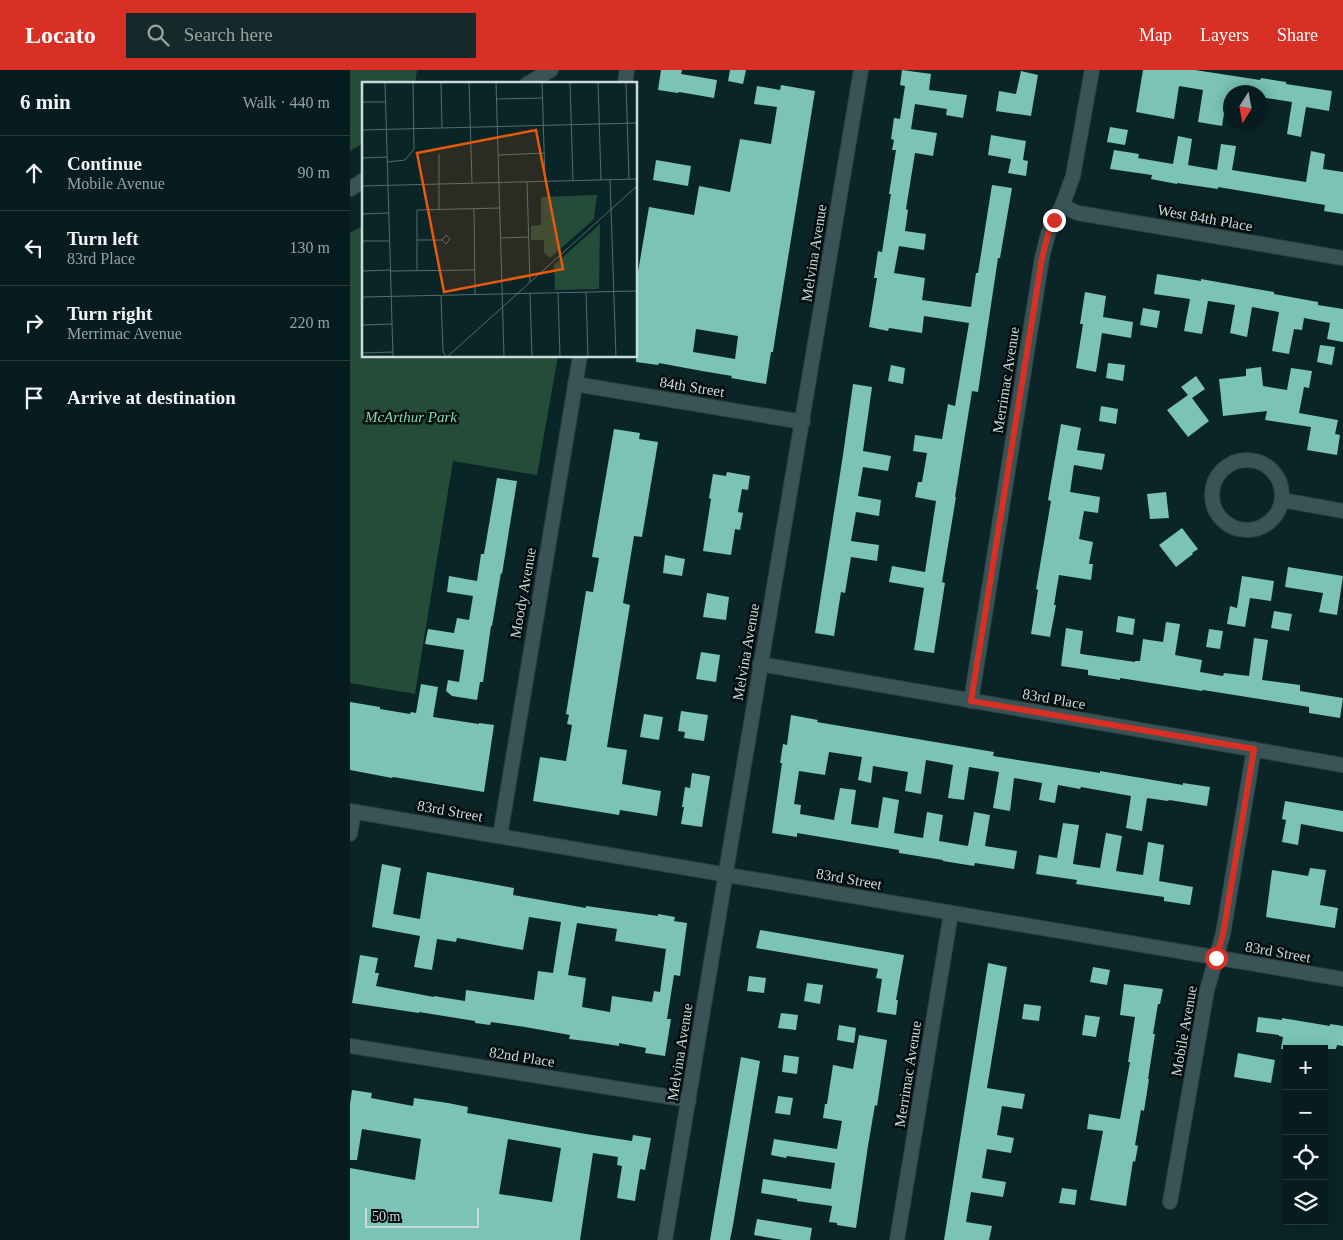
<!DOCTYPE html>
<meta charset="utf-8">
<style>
:root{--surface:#071c1e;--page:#15292b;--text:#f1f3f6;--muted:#98a1a4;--line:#283a3c;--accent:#d93025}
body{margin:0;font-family:Georgia,serif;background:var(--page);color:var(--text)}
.controls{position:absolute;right:15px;bottom:15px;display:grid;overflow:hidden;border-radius:0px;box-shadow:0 2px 12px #0003}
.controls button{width:45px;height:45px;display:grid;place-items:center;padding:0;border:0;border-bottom:1px solid var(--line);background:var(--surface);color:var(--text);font:25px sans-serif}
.compass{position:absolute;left:873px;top:15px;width:45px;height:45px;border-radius:50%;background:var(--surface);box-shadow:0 2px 12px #0003;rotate:191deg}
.scale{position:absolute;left:15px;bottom:12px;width:114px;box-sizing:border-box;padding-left:5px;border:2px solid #cadadb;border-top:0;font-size:14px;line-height:18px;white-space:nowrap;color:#cadadb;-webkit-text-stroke:4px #030d0e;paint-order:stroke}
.stop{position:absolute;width:15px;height:15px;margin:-11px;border:4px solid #d93025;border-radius:50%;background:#fff}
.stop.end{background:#d93025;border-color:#fff;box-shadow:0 1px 5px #0008}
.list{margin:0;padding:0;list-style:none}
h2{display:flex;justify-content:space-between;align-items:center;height:65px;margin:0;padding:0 20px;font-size:21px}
h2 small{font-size:16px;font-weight:400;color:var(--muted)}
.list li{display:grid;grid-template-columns:32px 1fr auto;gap:15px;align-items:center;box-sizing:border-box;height:75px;padding:0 20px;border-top:1px solid var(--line)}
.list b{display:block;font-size:19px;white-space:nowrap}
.list p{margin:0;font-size:16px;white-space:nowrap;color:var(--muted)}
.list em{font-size:16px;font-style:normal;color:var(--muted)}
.icon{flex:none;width:28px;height:28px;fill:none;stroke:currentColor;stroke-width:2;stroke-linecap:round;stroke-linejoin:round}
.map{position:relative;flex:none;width:993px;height:1170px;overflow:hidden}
header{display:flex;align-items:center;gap:30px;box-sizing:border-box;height:70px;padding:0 25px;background:var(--accent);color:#fff}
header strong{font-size:24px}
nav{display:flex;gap:28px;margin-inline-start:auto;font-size:18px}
.search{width:350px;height:45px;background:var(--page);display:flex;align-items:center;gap:12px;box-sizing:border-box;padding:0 18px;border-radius:0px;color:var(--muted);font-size:19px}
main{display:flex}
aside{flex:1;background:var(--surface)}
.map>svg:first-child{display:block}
</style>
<header>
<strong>Locato</strong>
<div class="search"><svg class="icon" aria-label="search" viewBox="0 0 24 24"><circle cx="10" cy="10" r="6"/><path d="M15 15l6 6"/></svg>Search here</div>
<nav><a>Map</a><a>Layers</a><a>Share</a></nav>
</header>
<main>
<aside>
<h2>6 min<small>Walk · 440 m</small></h2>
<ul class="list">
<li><svg class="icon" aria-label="ahead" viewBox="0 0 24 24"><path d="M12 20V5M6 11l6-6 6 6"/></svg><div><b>Continue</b><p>Mobile Avenue</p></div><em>90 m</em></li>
<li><svg class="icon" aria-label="left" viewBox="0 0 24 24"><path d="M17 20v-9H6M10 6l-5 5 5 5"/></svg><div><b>Turn left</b><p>83rd Place</p></div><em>130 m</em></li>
<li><svg class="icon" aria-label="right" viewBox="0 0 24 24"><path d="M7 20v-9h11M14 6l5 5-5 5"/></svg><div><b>Turn right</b><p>Merrimac Avenue</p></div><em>220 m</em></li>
<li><svg class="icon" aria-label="arrive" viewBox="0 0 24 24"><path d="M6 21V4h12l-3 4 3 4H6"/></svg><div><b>Arrive at destination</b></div></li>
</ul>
</aside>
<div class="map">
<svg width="993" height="1170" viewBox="0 0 993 1170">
<rect width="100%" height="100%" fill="#092528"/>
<g fill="#254c38">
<polygon points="0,0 67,0 65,14 14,14 14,73 0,81"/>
<polygon points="14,155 14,286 208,286 187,405 103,391 65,624 0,613 0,163"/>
</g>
<g fill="#7ac3b6" fill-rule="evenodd">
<polygon points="311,0 332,0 331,4 367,10 364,28 329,22 328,23 308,20"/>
<polygon points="380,0 396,0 393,14 378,11"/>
<polygon points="552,0 581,4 579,20 617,25 613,48 596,45 597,39 565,34 561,59 587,63 583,86 565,83 556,139 558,140 555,161 576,164 574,180 549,176 544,203 575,208 572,230 621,237 626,203 628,203 642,115 662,118 650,188 648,188 628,322 622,321 605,427 606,427 592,512 595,513 584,583 564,580 574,518 539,512 542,496 575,502 586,431 565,427 568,412 572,412 577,383 563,381 565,365 592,369 598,334 605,336 619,253 574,246 572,263 539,258 538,261 519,257 527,208 524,208 528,181 532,182 541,124 539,124 546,80 542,80 544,70 541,69 544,48 550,49 555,16 550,15"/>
<polygon points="793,0 845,0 910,10 911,8 936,12 936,14 982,21 979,41 956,37 951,67 937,64 942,32 910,27 910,22 880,22 880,26 877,25 872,56 848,52 853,20 829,16 824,49 786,42"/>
<polygon points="671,1 688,5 681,46 646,41 649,21 666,24"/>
<path d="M431 15 465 21 426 262 423 282H421L416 314 381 308 382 306 352 301 309 293 308 295 286 292V214L299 137 344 145 349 116 380 122 390 69 421 74 427 37 404 34 407 16 430 20ZM346 259 388 266 385 289 343 282Z"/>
<polygon points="760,57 778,60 775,75 757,72"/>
<polygon points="641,65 676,71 673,90 678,91 676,106 658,103 661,89 638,85"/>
<polygon points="828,66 842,69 838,95 867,100 871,74 886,76 882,100 956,112 961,81 975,84 973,99 993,102 993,144 974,141 975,135 868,117 868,119 827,113 827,114 801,109 802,105 760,99 764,80 789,84 788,88 823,94"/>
<polygon points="306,90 341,96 338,116 303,110"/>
<polygon points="807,204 851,211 851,209 924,222 924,224 968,232 968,235 993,239 993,272 977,269 980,253 954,248 952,260 944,259 939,284 922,281 929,242 902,237 897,267 880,263 885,235 858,231 852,264 834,261 840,229 804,224"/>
<polygon points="735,222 756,226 753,247 783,252 781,268 752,263 746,302 726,298 733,254 730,254"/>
<polygon points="793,238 810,241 807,258 790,255"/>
<polygon points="970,275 985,277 982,295 967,292"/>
<polygon points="758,293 775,295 773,311 756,308"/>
<polygon points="541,295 555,298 553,314 538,311"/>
<polygon points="911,297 913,316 937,320 941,298 962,301 959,318 954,317 949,343 988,350 985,364 990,365 987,385 957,380 961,357 915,350 917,341 873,346 869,309 896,306 896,299"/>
<polygon points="846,306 855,319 842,328 859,351 838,367 817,340 838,325 831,317"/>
<polygon points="503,314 522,317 513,381 541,386 538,401 513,397 508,426 531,430 529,446 506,442 501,471 529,475 527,491 501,487 495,523 491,522 484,566 465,563 493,385"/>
<polygon points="751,336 768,339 766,354 749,351"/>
<polygon points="711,354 731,358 727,380 755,384 752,400 724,395 720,422 750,427 748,443 734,441 729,469 743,472 739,494 743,494 741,510 709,505 704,535 706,535 700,567 681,564 688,520 686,519 701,431 698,430"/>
<polygon points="264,359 290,363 289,369 308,372 292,467 284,466 273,533 280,535 257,677 277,680 272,714 311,721 307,746 270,740 269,745 183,731 190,687 216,691 222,655 217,654 219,645 216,644 236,521 243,522 249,488 242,487"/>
<polygon points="377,402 400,406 398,420 392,419 388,442 393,443 390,460 385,459 381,485 353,481 361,429 359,428 363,404 376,406"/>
<polygon points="147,408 167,411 152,504 151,503 142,556 141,556 133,612 130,612 127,630 102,626 96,621 98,610 109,612 114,580 75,574 78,559 104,563 107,548 119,550 123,526 97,522 99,506 127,511 131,484 134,484"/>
<polygon points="816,422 819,448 800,449 797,424"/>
<polygon points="832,458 848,479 842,483 843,484 826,497 809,475"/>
<polygon points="315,485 335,489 332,506 313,503"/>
<polygon points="938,497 993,506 987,545 969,542 973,523 935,517"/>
<polygon points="892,506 924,511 921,531 900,528 895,557 877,554 880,536 887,538"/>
<polygon points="357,523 379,527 376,550 353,547"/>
<polygon points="924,541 942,544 939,561 921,558"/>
<polygon points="768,546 785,549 783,565 766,562"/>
<polygon points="816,552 830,554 825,585 852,590 850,602 873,606 874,603 899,606 904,568 918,570 912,610 950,615 950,621 993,628 990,648 959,643 959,637 853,620 852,621 770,608 770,610 738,605 738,600 711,596 716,558 733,561 730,583 731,584 785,592 785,591 790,591 793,569 813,572"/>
<polygon points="859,559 873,561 870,579 856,577"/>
<polygon points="351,582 370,585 366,612 346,609"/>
<polygon points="71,614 88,617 83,647 129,654 129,653 144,655 134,722 43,707 42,708 0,700 0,632 30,637 30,639 60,644 61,642 66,643"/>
<polygon points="331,641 358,645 354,671 334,668 335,662 328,661"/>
<polygon points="294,644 313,647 309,670 290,667"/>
<polygon points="441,645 468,650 467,652 644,682 643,686 750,703 750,701 833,715 833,713 860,717 857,736 819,730 818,731 797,728 792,761 776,758 781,726 731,717 730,719 708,715 705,733 689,730 692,713 664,708 660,741 643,738 649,702 619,697 614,730 598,728 603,695 576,690 571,724 555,721 558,702 523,696 521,713 508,710 512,687 479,682 475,705 449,701 444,734 451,735 450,744 484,750 490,718 506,720 501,754 528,758 533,727 549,730 544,763 573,768 577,742 593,745 589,771 618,776 624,742 640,745 635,776 667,781 664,799 625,793 624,796 593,791 593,790 549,783 549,780 447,763 447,767 422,763 432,693 430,693 433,674 437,675"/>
<polygon points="342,703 360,706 352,757 331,754 334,737 332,737 335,717 340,718"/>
<polygon points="935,731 993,741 993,762 951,754 948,775 932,772 936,750 932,749"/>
<polygon points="713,753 729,755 723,794 750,798 756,763 772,766 766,801 793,805 798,772 814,775 809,811 843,817 840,835 814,831 814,827 726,814 727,810 686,804 689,785 707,788"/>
<path d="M32 794 51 798 43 844 70 849 77 802 164 818 163 825 236 838V836L308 846V844L325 847 324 851 337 853 330 906 324 905 317 949H321L315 986 295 983 296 978 269 973V976L243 972 219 969 220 965 175 957 141 952 140 955 125 953V951L69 942V943L2 933 10 885 28 888 25 903H29L26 916 84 927V926L115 931 116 920 184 930 188 901 203 903 211 852 179 847 173 880 107 868 106 872 87 869 82 900 64 897 70 866 22 857ZM227 853 267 859 265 871 316 879 310 922 304 921 302 932 262 926 260 942 232 937 236 908 218 905Z"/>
<polygon points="960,798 976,800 970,835 988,838 985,858 916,847 922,800 958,806"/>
<polygon points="410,860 554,885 546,930 548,930 546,945 527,942 532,909 526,908 528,899 406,878"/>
<polygon points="638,893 657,897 637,1018 675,1024 672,1039 652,1036 647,1065 664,1068 661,1083 637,1079 632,1108 656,1112 653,1127 621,1122 616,1152 642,1156 639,1170 594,1170"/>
<polygon points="743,897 760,900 757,915 740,912"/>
<polygon points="399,906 416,908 414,923 397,921"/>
<polygon points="457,913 473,915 470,934 454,931"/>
<polygon points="774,914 813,919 810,934 808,934 803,964 805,964 798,1009 799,1009 794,1041 791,1040 785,1075 788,1076 785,1092 783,1091 776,1136 740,1130 753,1061 737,1059 739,1044 770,1049 780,992 778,992 785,947 770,945"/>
<polygon points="674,934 691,936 689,951 672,949"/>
<polygon points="431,943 448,945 446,960 428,958"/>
<polygon points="735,945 750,947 746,967 732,965"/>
<polygon points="908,947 932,950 932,948 980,956 980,954 993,956 993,976 987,975 986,979 931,979 933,967 929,966 929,965 906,962"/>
<polygon points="489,955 506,958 504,973 487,970"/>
<polygon points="509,965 537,970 527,1036 525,1035 518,1076 506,1158 487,1155 487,1153 479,1152 482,1136 447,1131 447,1129 411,1123 413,1109 481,1119 485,1093 437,1086 436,1088 421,1085 424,1069 487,1079 492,1051 473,1048 475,1034 477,1034 483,995 503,999"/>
<polygon points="888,983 925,990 921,1013 884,1007"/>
<polygon points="434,985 449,987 447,1004 432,1002"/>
<polygon points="391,987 410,991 383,1155 380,1170 360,1170"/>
<path d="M2 1020 22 1023 21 1028 63 1036 64 1028 98 1033 118 1037 117 1043 236 1064 282 1071 283 1065 301 1068 295 1100 290 1099 285 1131 267 1128 272 1096 267 1095 268 1087 243 1083 230 1170H0V1098L65 1110 71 1069 12 1059 7 1090H0V1034ZM158 1069 211 1078 202 1132 149 1124Z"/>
<polygon points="428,1026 443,1028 440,1045 425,1043"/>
<polygon points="712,1118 727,1120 725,1135 709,1133"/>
<polygon points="407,1149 462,1158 460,1170 433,1170 404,1165"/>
</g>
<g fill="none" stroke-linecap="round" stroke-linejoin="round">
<defs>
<g id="minor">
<polyline points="275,14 277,0"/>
<polyline points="712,136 728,143 993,188"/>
<polyline points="225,314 453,352"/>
<circle cx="897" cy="425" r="35"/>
<polyline points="932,430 993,441"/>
<polyline points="410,594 993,695"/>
<polyline points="621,631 692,188 698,164 704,150 712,136 723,106 742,0"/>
<polyline points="0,741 993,909"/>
<polyline points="0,764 4,742"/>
<polyline points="150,766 230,286"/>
<polyline points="0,976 339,1030"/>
<polyline points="820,1132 857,920 873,864 904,679"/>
<polyline points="315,1170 379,784 511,0"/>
<polyline points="547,1170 601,843"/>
</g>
<g id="tertiary">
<polyline points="177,14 201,0"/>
<polyline points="0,119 14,110"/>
</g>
</defs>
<use href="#minor" stroke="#303f41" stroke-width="16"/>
<use href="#tertiary" stroke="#303f41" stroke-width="16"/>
<use href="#minor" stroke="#385457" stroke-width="14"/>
<use href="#tertiary" stroke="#385457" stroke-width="14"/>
</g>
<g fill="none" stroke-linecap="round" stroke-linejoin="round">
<polyline stroke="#d93025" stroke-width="6" points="704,150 698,164 692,188 621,631 904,679 873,864 866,888"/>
</g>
<g text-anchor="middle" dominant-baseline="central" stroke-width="5" stroke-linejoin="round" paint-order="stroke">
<g font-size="15" fill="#cadadb" stroke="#030d0e">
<text transform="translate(855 148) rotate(10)">West 84th Place</text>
<text transform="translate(464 183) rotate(-81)">Melvina Avenue</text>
<text transform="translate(656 310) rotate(-81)">Merrimac Avenue</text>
<text transform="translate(342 317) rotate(9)">84th Street</text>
<text transform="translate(173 523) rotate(-80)">Moody Avenue</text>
<text transform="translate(396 582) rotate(-80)">Melvina Avenue</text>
<text transform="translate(704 629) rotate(10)">83rd Place</text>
<text transform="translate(100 741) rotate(10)">83rd Street</text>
<text transform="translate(499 809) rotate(10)">83rd Street</text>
<text transform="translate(928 882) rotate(10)">83rd Street</text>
<text transform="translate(834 961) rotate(-80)">Mobile Avenue</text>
<text transform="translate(330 982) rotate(-81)">Melvina Avenue</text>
<text transform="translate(172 987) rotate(9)">82nd Place</text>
<text transform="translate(558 1004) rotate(-81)">Merrimac Avenue</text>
</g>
<g font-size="15" font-style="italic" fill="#84daad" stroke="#030d0e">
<text x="61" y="347">McArthur Park</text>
</g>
</g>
<g transform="translate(12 12)">
<rect width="275" height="275" fill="#092528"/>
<path d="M235 113 232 137 188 176 182 171V158H169V144L179 143V115ZM238 142 237 207 193 208 192 183Z" fill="#254c38"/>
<path fill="none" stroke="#566d70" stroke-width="1" d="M23 0 31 275M79 0 80 46M107 0 110 101M134 0 142 275M180 0 183 99M208 0 211 99M236 0 239 98M264 0 267 97M135 17 181 16M0 20H24M0 48 275 41M77 72V128M137 73 182 71M0 76 25 75M26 80 43 78 52 67 51 0M248 98 254 275M165 100 168 200M0 104 275 97M112 127 113 213M0 132 27 131M139 156 167 155M55 158H80L84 162 88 157 84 153 80 158M0 159H28M0 189 29 188M29 189 113 188M55 189V128L138 126M224 210 226 275M168 211 170 275M196 211 198 275M79 214 81 269 84 275M0 215 275 209M0 243 30 242M0 271 31 270M85 275 275 104"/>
<path fill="#e8590c" fill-opacity="0.15" stroke="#e8590c" stroke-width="2.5" d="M174 48 201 187 82 210 55 71Z"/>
<rect width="275" height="275" fill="none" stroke="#cadadb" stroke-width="2.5"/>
</g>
</svg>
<div class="controls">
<button>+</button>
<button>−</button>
<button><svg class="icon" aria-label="locate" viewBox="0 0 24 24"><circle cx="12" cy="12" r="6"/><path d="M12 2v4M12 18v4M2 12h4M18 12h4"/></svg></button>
<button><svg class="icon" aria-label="layers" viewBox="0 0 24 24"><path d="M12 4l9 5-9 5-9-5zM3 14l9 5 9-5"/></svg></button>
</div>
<svg class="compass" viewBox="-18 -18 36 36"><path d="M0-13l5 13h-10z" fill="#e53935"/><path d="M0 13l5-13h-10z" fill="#98a1a4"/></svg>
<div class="scale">50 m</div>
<div class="stop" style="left:866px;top:888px"></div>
<div class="stop end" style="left:704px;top:150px"></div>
</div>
</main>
